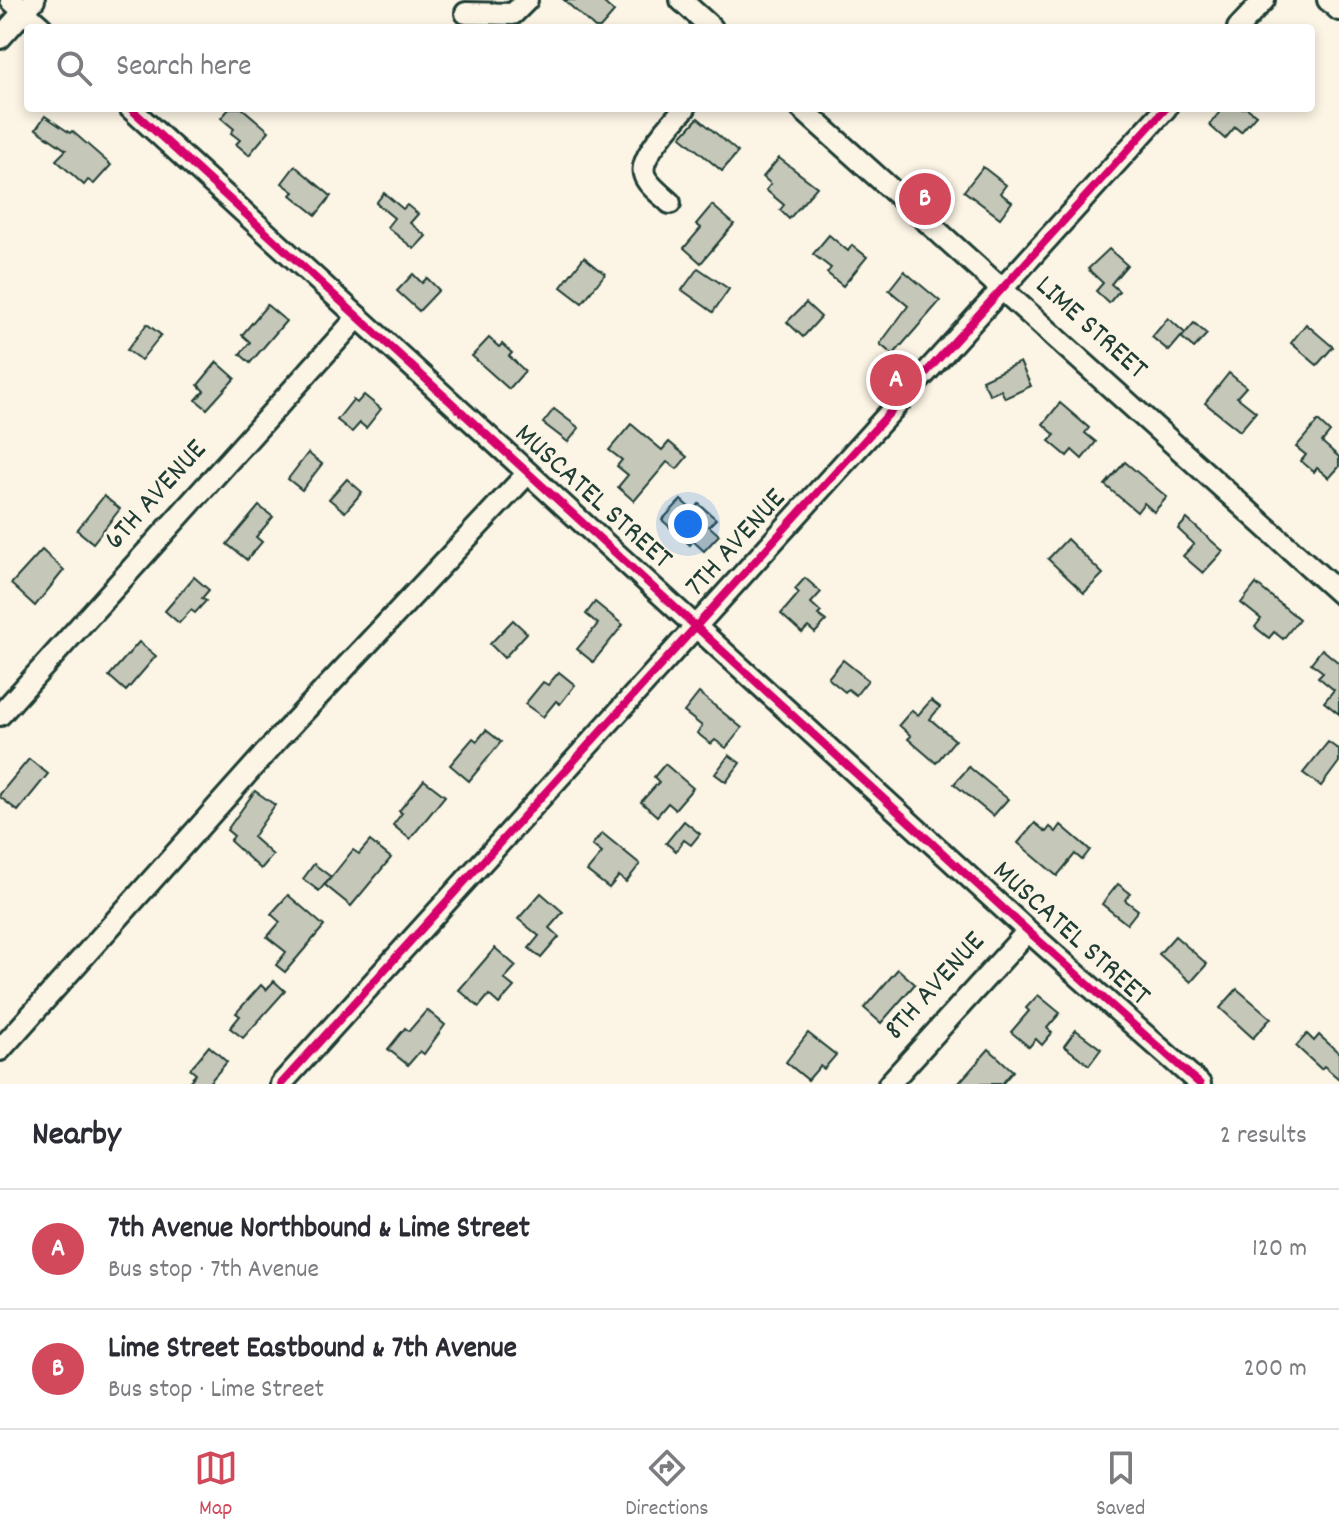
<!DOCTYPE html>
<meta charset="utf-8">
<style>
:root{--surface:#fff;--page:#f2f2f3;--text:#2b2b33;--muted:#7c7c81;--line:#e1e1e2;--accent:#d1495b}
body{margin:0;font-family:Dekko,sans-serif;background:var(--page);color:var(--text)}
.you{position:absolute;left:688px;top:524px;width:28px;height:28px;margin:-20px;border:6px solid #fff;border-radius:50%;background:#1a73e8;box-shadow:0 0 0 12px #1a73e833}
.badge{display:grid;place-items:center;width:52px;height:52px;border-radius:50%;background:var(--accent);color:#fff;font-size:26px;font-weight:700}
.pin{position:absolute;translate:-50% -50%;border:4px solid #fff;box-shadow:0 2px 8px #0006}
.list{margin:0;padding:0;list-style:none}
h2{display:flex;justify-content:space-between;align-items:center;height:104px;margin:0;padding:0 32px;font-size:34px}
h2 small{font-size:26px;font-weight:400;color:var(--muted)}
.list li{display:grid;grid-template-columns:52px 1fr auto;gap:24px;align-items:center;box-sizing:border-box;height:120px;padding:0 32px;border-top:2px solid var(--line)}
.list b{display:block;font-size:30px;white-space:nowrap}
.list p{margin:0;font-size:26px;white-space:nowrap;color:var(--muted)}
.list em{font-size:26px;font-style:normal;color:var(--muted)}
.icon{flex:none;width:44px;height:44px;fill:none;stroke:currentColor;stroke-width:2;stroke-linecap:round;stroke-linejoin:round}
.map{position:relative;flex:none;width:1339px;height:1084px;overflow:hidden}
.search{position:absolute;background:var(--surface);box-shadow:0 4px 12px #0003;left:24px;right:24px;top:24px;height:88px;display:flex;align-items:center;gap:20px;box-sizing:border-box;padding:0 28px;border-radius:8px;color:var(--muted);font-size:30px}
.sheet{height:344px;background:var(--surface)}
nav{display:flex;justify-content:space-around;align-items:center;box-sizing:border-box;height:112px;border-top:2px solid var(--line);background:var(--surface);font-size:22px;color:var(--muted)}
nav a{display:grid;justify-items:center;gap:4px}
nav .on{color:var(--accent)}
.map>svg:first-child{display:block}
</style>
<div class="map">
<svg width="1339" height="1084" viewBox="0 0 1339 1084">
<rect width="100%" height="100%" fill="#fcf5e5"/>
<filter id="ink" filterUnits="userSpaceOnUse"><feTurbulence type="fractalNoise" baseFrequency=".0125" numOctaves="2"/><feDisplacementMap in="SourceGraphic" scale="16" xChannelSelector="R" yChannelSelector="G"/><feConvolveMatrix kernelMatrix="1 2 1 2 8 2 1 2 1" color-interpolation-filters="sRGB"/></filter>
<g filter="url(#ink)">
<g fill="#c5c7b9" stroke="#1f3d34" stroke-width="2">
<polygon points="564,0 601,0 614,12 600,28 595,28"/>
<polygon points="230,108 242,108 269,131 249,155 236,144 240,140 231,133 234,129 221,118"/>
<polygon points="1223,108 1247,108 1256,115 1241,132 1235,127 1225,139 1209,125"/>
<polygon points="45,116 70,133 72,131 111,165 94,184 88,180 84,185 56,160 66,150 36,129"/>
<polygon points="698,118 738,152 722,171 681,137"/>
<polygon points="779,158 817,187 789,219 780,210 784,205 766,190 771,184 763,177"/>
<polygon points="295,166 331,196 316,215 291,195 294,192 282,183"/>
<polygon points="983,167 1006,185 1000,193 1012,202 1000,218 964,191"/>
<polygon points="384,193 403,209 407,205 418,214 410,223 426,236 414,249 387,227 394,218 376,203"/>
<polygon points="712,205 734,224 701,263 684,248 701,228 696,224"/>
<polygon points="829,235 848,251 852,245 867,257 843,286 827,273 831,268 813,254"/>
<polygon points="1109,249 1127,265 1111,284 1119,291 1109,303 1096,291 1103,283 1088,269"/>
<polygon points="584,257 605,274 582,303 561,287"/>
<polygon points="698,268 729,289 713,312 682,290"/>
<polygon points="904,271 940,301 893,355 880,344 908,306 889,290"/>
<polygon points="413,274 422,283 427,278 439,290 419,311 397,291"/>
<polygon points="806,303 821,317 803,337 787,322"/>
<polygon points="267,305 286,321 250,363 240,354 250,342 242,335"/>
<polygon points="1168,318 1185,333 1182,337 1194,323 1207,334 1194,348 1181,337 1169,351 1152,337"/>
<polygon points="147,324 161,335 141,360 127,350"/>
<polygon points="1306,324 1333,347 1317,365 1291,343"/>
<polygon points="489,338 499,347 502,344 512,353 509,356 525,371 509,389 472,356"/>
<polygon points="217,362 235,378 207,409 196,400 204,391 198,385"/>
<polygon points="1020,362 1031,386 1005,398 1001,390 990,395 982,380"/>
<polygon points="1229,373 1246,387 1237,397 1256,412 1240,431 1205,403"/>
<polygon points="364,395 381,409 366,428 360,423 352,432 337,420 353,400 357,403"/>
<polygon points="1060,403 1089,428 1085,433 1096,442 1082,459 1072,450 1067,456 1049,441 1055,435 1043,424"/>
<polygon points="554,409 579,428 568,442 543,423"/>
<polygon points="1318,421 1330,432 1322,442 1339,457 1339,467 1329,478 1317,468 1314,472 1301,461 1306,455 1296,447"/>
<polygon points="631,424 662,450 669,442 687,457 677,469 667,462 634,501 618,487 628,475 617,466 622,460 609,450"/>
<polygon points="308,453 322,464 302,490 288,479"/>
<polygon points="1125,462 1167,497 1154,512 1144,503 1137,512 1105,485"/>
<polygon points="347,479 362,492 345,512 329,499"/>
<polygon points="104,496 120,509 93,543 77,530"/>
<polygon points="681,500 693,511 699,504 716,519 709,526 719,535 704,551 693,541 690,545 662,520"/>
<polygon points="259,506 273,517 256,537 262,542 247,560 227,544"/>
<polygon points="1187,519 1223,551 1203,573 1183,556 1194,544 1178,529"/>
<polygon points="1067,539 1103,574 1084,593 1048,559"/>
<polygon points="42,550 64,570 35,606 11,584"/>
<polygon points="194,577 209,590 202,598 206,601 195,613 191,610 179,623 165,611"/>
<polygon points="805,578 821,592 811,603 821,612 818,615 826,621 815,633 808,627 802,633 781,614 799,593 795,589"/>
<polygon points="1256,584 1299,619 1283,639 1274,632 1269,638 1255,627 1261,619 1241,603"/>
<polygon points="595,602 623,625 593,662 577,649 598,624 586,614"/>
<polygon points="513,620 527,633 504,658 490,644"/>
<polygon points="139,642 156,656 126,691 109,676"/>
<polygon points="1322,649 1339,663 1339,714 1324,702 1334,690 1318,677 1323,672 1311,663"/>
<polygon points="843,660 868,680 856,695 848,689 845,692 828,678"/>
<polygon points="559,672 575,685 560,704 556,701 543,717 525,704 543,682 548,685"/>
<polygon points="699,693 742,728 726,748 715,740 711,744 697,733 702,726 684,712"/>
<polygon points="931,700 940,707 930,719 955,740 936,763 908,739 911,736 899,725 912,710 918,715"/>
<polygon points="486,730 501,742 469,781 450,765 473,738 477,741"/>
<polygon points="1328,742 1339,750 1339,762 1321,786 1303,773"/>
<polygon points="729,755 740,763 726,782 715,774"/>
<polygon points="29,759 48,774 18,811 0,797 0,794"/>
<polygon points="665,764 693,788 675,809 668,803 657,816 641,802 659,782 654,777"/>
<polygon points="969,767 1008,799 993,816 954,784"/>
<polygon points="424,780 445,796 410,839 393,825 402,813 399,811"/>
<polygon points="255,791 275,805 253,837 273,855 261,869 230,841 234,836 227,830"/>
<polygon points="684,821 700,834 691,845 684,840 676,851 666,843"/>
<polygon points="1035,823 1046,832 1050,827 1056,832 1061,825 1090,850 1082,860 1075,854 1057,876 1018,843"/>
<polygon points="602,833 640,864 626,882 619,876 609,888 587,871 602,853 592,845"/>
<polygon points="370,841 391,858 351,906 325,885 353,850 359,854"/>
<polygon points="314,864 331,877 319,891 303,879"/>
<polygon points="1118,884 1130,893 1125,900 1138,910 1127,924 1102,904"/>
<polygon points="541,893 563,912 549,928 559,937 541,958 529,948 539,936 518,919"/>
<polygon points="288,895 324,926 285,972 276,965 286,952 267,937 280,922 271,914"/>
<polygon points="1175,936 1207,964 1191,982 1159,954"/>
<polygon points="495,948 516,966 504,979 514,987 499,1004 489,995 479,1007 459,990"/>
<polygon points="898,969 915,984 881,1023 864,1008"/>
<polygon points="274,981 285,991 243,1038 230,1028 240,1016 236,1013 261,985 266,990"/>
<polygon points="1237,989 1271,1018 1253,1038 1220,1008"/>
<polygon points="1038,995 1060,1013 1047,1028 1052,1033 1042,1045 1036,1039 1029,1047 1011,1032 1029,1011 1026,1008"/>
<polygon points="427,1010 445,1025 424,1054 420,1051 408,1065 388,1049 405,1028 409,1031"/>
<polygon points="1076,1030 1101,1049 1089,1065 1064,1046"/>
<polygon points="808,1033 836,1055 824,1069 820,1066 808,1080 786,1062"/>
<polygon points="1307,1034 1314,1041 1319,1035 1339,1053 1339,1079 1324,1066 1321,1069 1296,1046"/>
<polygon points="209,1046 227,1062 208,1084 187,1084 196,1074 190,1069"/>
<polygon points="989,1049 1013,1071 1002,1084 958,1084"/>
</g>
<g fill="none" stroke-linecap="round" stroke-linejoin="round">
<defs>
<g id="minor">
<polyline points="11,0 42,28"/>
<polyline points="681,0 712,28"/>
<polyline points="1328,0 1339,10"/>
<polyline points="466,13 513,14 527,0"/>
<polyline points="1238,28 1264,0"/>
<polyline points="0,38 34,0"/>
<polyline points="130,108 1028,931 1200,1084"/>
<polyline points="801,108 1339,593"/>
<path d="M670 203C662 195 647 185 644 174 639 157 674 121 685 108"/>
<polyline points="0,715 358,317"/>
<polyline points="0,1050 277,740 528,473"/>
<polyline points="281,1084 1166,108"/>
<polyline points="889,1084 1028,931"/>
</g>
</defs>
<use href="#minor" stroke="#1f3d34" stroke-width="26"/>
<use href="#minor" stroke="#fcf5e5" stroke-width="20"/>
<defs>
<g id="cycleway">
<polyline points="130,108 1028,931 1200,1084"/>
<polyline points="281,1084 1166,108"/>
</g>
</defs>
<use href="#cycleway" stroke="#fcf5e5" stroke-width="13"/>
<use href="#cycleway" stroke="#d6006c" stroke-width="8"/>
</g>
</g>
<g text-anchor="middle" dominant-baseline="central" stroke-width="6" stroke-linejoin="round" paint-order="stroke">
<g font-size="30" fill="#1f3d34" stroke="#fcf5e5">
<text transform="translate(1090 329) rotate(42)">LIME STREET</text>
<text transform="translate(157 496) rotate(-48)">6TH AVENUE</text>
<text transform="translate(592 498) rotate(42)">MUSCATEL STREET</text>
<text transform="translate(737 544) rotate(-48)">7TH AVENUE</text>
<text transform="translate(1070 935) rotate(42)">MUSCATEL STREET</text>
<text transform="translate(936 987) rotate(-48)">8TH AVENUE</text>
</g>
</g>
</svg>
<div class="you"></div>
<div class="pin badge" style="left:896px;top:380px">A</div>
<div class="pin badge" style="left:925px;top:199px">B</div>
<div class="search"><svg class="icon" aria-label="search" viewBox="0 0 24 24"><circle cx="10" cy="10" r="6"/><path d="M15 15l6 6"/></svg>Search here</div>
</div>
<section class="sheet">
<h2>Nearby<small>2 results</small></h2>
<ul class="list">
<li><span class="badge">A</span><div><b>7th Avenue Northbound &amp; Lime Street</b><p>Bus stop · 7th Avenue</p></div><em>120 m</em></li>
<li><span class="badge">B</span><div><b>Lime Street Eastbound &amp; 7th Avenue</b><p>Bus stop · Lime Street</p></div><em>200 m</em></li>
</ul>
</section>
<nav>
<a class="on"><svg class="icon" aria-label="map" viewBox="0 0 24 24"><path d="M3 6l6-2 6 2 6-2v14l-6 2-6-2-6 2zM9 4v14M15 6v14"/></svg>Map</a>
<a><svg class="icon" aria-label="directions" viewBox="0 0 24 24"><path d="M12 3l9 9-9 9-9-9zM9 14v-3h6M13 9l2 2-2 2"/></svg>Directions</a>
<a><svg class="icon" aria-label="saved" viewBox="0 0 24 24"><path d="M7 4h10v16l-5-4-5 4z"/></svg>Saved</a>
</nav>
